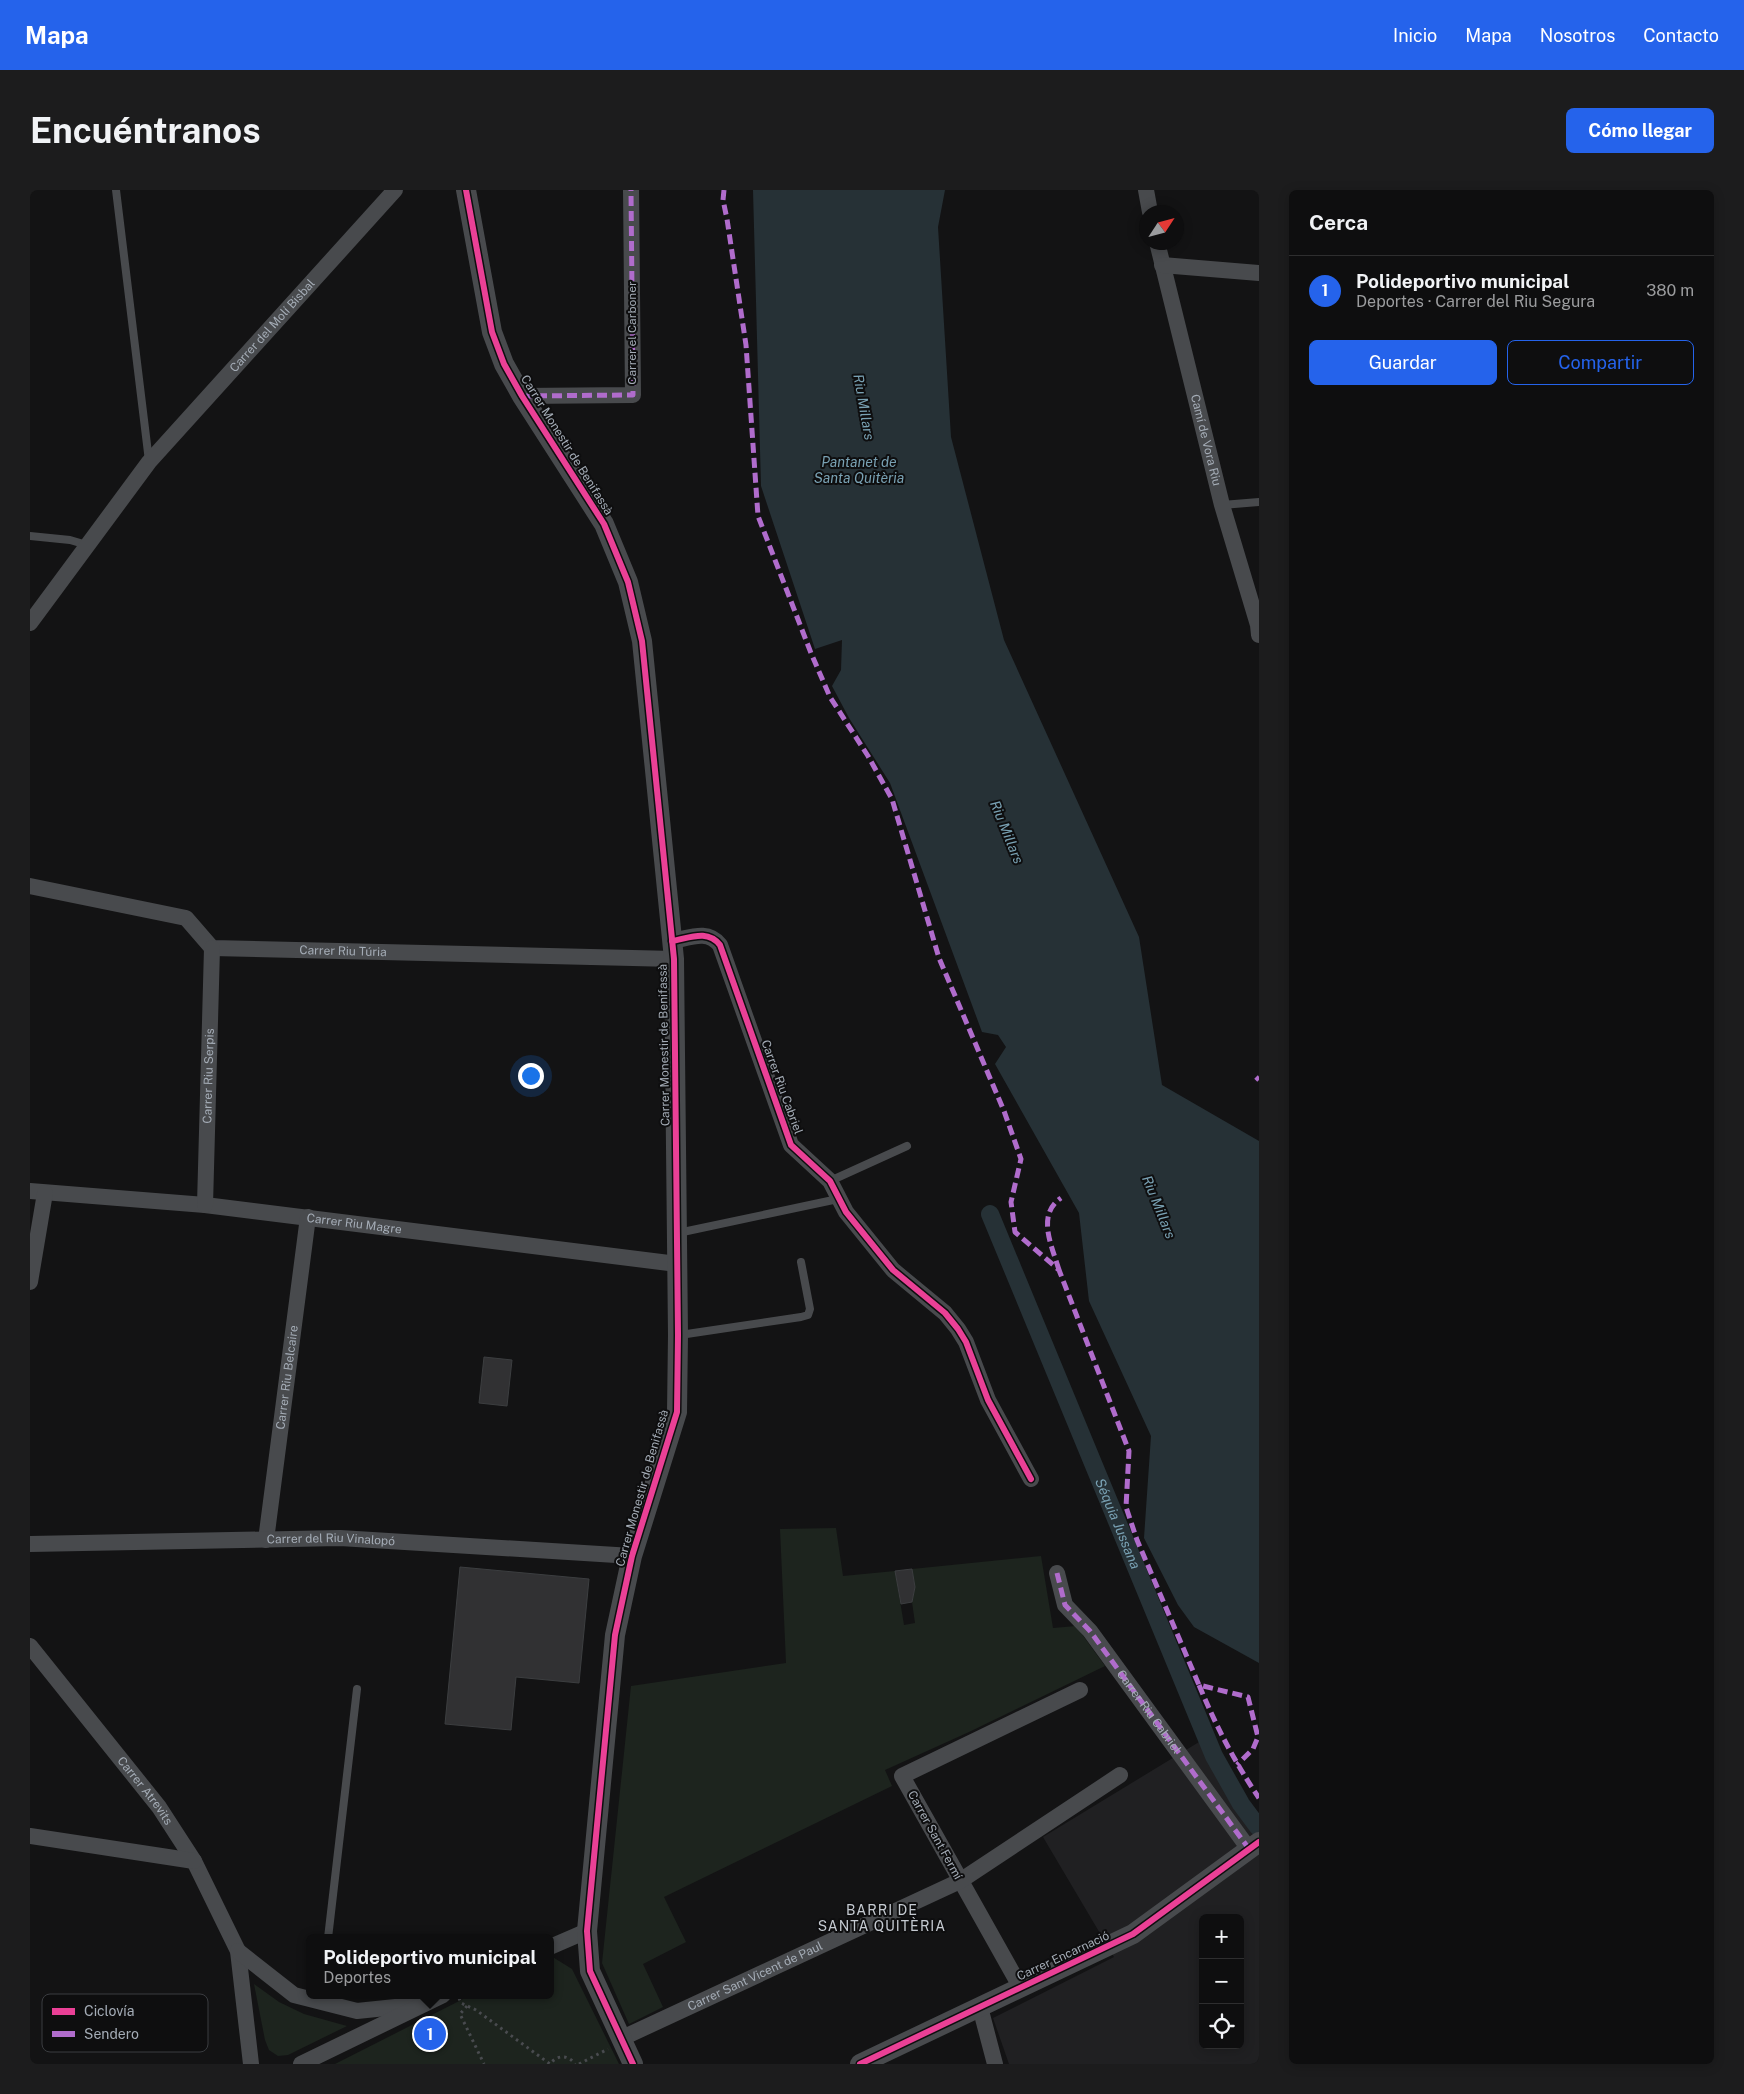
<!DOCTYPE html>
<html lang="es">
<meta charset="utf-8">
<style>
:root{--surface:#0e0e0f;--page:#1c1c1d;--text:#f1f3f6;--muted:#9b9c9e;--line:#2e2e2f;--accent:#2563eb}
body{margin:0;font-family:"Public Sans",sans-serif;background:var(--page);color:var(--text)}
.controls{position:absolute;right:15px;bottom:15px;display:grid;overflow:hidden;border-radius:8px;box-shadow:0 2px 12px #0003}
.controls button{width:45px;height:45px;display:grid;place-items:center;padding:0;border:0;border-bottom:1px solid var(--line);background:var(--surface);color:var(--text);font:25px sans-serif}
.compass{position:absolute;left:1109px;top:15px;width:45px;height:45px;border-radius:50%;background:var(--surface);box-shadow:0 2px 12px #0003;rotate:54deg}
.you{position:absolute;left:500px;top:885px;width:18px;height:18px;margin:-12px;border:4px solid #fff;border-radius:50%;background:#1a73e8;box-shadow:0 0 0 8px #1a73e833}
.badge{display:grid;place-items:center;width:32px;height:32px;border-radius:50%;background:var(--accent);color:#fff;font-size:16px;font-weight:700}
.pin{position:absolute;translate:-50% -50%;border:2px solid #fff;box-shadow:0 1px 5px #0006}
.popup{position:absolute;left:276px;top:1744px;width:248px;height:65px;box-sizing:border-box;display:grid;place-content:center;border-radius:8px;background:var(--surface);filter:drop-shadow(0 1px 4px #0005);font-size:16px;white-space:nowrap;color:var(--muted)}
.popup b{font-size:19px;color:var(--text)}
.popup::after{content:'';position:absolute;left:50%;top:100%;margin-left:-10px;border:10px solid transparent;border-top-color:var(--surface)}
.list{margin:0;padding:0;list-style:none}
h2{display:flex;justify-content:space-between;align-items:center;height:65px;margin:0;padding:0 20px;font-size:21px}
h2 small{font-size:16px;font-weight:400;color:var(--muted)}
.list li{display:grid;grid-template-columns:32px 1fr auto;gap:15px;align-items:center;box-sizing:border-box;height:70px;padding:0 20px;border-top:1px solid var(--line)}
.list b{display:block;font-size:19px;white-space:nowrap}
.list p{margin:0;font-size:16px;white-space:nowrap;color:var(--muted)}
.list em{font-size:16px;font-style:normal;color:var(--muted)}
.actions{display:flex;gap:10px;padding:15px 20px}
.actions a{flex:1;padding:11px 0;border:1px solid var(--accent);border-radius:8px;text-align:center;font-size:18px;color:var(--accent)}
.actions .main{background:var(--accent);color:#fff}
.icon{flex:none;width:28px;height:28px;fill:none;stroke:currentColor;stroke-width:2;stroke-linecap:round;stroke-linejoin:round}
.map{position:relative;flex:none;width:1229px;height:1874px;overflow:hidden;border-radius:8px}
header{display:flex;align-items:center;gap:30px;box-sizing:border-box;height:70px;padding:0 25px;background:var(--accent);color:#fff}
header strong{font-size:24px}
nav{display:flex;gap:28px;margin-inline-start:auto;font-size:18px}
.intro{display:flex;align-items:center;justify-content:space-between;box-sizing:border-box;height:120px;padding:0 30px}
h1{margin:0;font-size:35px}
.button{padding:12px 22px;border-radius:8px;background:var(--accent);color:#fff;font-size:18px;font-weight:700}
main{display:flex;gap:30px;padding:0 30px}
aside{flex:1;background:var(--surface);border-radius:8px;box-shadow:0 2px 12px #0003}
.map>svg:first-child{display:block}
</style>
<header>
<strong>Mapa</strong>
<nav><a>Inicio</a><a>Mapa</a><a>Nosotros</a><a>Contacto</a></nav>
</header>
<div class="intro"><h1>Encuéntranos</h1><a class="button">Cómo llegar</a></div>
<main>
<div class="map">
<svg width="1229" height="1874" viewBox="0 0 1229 1874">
<rect width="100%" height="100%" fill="#131314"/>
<path fill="#202022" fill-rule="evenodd" d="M1169 1552 1229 1640V1874H979L963 1828 1084 1767 1013 1647ZM1173 1728H1210V1855H1173Z"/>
<g fill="#1d241e">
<polygon points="806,1338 813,1386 865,1381 874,1435 885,1433 882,1412 885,1396 882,1379 1011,1366 1023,1438 1046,1436 1075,1476 939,1542 855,1580 862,1596 634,1707 656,1752 613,1774 633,1817 599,1834 572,1773 601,1496 756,1473 750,1339"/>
<polygon points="521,1766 542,1779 589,1874 305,1874 441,1805 520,1805"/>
<polygon points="224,1794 249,1812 274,1824 317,1836 258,1865 248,1866 239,1860 235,1850"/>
</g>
<polygon fill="#263136" points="723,0 915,0 908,37 921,247 974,450 1109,747 1132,895 1229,951 1229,1473 1164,1437 1148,1415 1114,1348 1121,1246 1059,1111 1049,1023 965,874 976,857 968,845 952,842 860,593 819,528 802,496 811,480 812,450 785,459 731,296"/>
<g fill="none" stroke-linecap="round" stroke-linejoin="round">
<path stroke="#263136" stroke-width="18" id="s1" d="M960 1024 1184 1566 1211 1614 1228 1637"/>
</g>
<g fill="#313133" stroke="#3c3e40">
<polygon points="454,1167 482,1170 477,1216 449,1213"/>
<polygon points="430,1377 559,1389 549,1493 486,1487 481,1540 415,1534"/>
<polygon points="882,1379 885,1397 882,1412 871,1414 865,1381"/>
</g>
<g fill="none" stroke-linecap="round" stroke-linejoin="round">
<g stroke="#494b4f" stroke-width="3" stroke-dasharray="2.5 4" stroke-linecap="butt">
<path d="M429 1808 431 1813 446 1820 520 1874C527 1865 538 1864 545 1874"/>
<polyline points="437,1816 430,1824 454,1874"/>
<polyline points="549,1874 578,1859"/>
</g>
<g stroke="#484a4d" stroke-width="8">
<polyline points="86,0 119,271"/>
<polyline points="1192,315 1229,312"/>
<polyline points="0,346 40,350 57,355"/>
<polyline points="800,991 877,956"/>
<polyline points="648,1043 808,1009"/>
<polyline points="650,1145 771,1127 778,1125 780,1119 771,1072"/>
<polyline points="298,1748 327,1499"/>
</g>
<g stroke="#484a4d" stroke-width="16">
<polyline points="1116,0 1120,22"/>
<path id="s2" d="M1127 52 1192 315 1228 435 1229 445"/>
<polyline points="1132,75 1229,83"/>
<polyline points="492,206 603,205 601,0"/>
<path id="s3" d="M0 433 119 272 365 0"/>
<path id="s4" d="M0 696 156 728 182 758 644 769"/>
<path d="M642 751C660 748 677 739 690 755L761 955 800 991 816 1022 863 1080 915 1123 928 1139 936 1152 958 1210 1001 1289"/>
<path id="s5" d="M0 1001 175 1015 647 1074"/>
<path id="s6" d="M175 1015 182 758"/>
<polyline points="0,1092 15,1003"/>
<path id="s7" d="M236 1350 278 1027"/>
<path id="s8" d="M0 1354 310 1348 602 1366"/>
<path id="s9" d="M1027 1383 1035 1415 1060 1441 1219 1659"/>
<path id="s10" d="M0 1456 129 1617 164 1671 208 1761 221 1874"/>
<polyline points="0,1646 164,1671"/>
<polyline points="520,1757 557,1741"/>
<polyline points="208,1761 264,1805 327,1821 394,1814"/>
<polyline points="991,1798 872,1586 1050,1500"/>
<polyline points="950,1817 965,1874"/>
<path id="s11" d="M590 1849 930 1691 1090 1585"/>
<polyline points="271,1874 413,1805"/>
</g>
<g stroke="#484a4d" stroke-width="20">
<polyline points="436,0 462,142 474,174 492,206 574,334 598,392 612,451 644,769 648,1145 647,1222 602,1366 585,1445 557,1741 560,1781 603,1874"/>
<polyline points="830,1874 1103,1744 1229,1652"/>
</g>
<g stroke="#b06ccc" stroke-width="5" stroke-dasharray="10 5" stroke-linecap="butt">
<polyline points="694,0 693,10 697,29 716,155 728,326 781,463 800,507 838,566 862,609 909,768 974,921 991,969 981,1012 985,1042 1029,1080 1099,1261 1096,1317 1107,1350 1169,1495 1218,1507 1228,1547 1223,1559 1207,1575"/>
<polyline points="492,206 603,205 601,0"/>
<polyline points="1226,887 1229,890"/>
<path d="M1029 1080C1022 1056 1006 1025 1031 1008"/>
<polyline points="1027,1383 1035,1415 1060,1441 1219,1659"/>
<path d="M1169 1495C1186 1536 1204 1571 1229 1608"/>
</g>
<defs>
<g id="cycleway">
<polyline points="436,0 462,142 474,174 492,206 574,334 598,392 612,451 644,769 648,1145 647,1222 602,1366 585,1445 557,1741 560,1781 603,1874"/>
<path d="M642 751C660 748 677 739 690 755L761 955 800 991 816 1022 863 1080 915 1123 928 1139 936 1152 958 1210 1001 1289"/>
<polyline points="830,1874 1103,1744 1229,1652"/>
</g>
</defs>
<use href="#cycleway" stroke="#0e0e0f" stroke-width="9"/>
<use href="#cycleway" stroke="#ea4096" stroke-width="6"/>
</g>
<g text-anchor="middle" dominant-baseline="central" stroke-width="4" stroke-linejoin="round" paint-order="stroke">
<g font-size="12" fill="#a4acb6" stroke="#0e0e0f">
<text stroke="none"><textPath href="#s3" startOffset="384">Carrer del Molí Bisbal</textPath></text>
<text transform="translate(602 143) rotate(-90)">Carrer el Carboner</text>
<text stroke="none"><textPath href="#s2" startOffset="204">Camí de Vora Riu</textPath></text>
<text transform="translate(537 255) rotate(58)">Carrer Monestir de Benifassà</text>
<text stroke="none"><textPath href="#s4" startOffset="330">Carrer Riu Túria</textPath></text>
<text transform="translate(634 855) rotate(-91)">Carrer Monestir de Benifassà</text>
<text stroke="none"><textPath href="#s6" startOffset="129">Carrer Riu Serpis</textPath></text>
<text transform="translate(752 897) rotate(70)">Carrer Riu Cabriel</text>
<text stroke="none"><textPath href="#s5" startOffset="326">Carrer Riu Magre</textPath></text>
<text stroke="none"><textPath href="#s7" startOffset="164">Carrer Riu Belcaire</textPath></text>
<text transform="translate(612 1298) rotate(-74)">Carrer Monestir de Benifassà</text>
<text stroke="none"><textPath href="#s8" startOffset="301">Carrer del Riu Vinalopó</textPath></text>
<text stroke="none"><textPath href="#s9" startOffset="169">Carrer Riu Cabriel</textPath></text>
<text stroke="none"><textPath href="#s10" startOffset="185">Carrer Atrevits</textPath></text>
<text transform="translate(905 1645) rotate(61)">Carrer Sant Fermí</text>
<text transform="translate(1033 1766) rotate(-25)">Carrer Encarnació</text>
<text stroke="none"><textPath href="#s11" startOffset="149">Carrer Sant Vicent de Paul</textPath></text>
</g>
<g font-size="14" font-style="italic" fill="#79a1b3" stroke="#0e0e0f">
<text transform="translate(834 217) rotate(80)">Riu Millars</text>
<text x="829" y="272">Pantanet de<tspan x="829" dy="16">Santa Quitèria</tspan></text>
<text transform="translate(977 642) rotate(68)">Riu Millars</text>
<text transform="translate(1129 1017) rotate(68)">Riu Millars</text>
<text stroke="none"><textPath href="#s1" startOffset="335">Séquia Jussana</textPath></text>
</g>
<g font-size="14" letter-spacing="1" fill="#c5cad1" stroke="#0e0e0f">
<text x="852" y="1720">BARRI DE<tspan x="852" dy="16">SANTA QUITÈRIA</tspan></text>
</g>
</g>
<rect x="12" y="1804" width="166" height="58" rx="8" fill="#0e0e0f" stroke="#3b3d41" stroke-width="1"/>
<rect x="22" y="1818" width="23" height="7" fill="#ea4096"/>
<rect x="22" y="1841" width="23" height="6" fill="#b06ccc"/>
<g font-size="14" fill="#a4acb6">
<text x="54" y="1826">Ciclovía</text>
<text x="54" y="1849">Sendero</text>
</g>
</svg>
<div class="controls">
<button>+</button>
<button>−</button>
<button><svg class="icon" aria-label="locate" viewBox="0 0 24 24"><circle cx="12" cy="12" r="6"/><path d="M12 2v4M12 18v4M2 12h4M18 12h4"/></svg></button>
</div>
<svg class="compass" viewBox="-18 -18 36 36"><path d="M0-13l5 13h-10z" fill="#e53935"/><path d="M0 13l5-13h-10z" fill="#9b9c9e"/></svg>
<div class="you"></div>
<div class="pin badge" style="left:400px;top:1844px">1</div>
<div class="popup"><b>Polideportivo municipal</b>Deportes</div>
</div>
<aside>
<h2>Cerca<small></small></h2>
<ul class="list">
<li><span class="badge">1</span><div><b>Polideportivo municipal</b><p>Deportes · Carrer del Riu Segura</p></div><em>380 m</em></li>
</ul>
<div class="actions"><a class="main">Guardar</a><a>Compartir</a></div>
</aside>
</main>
